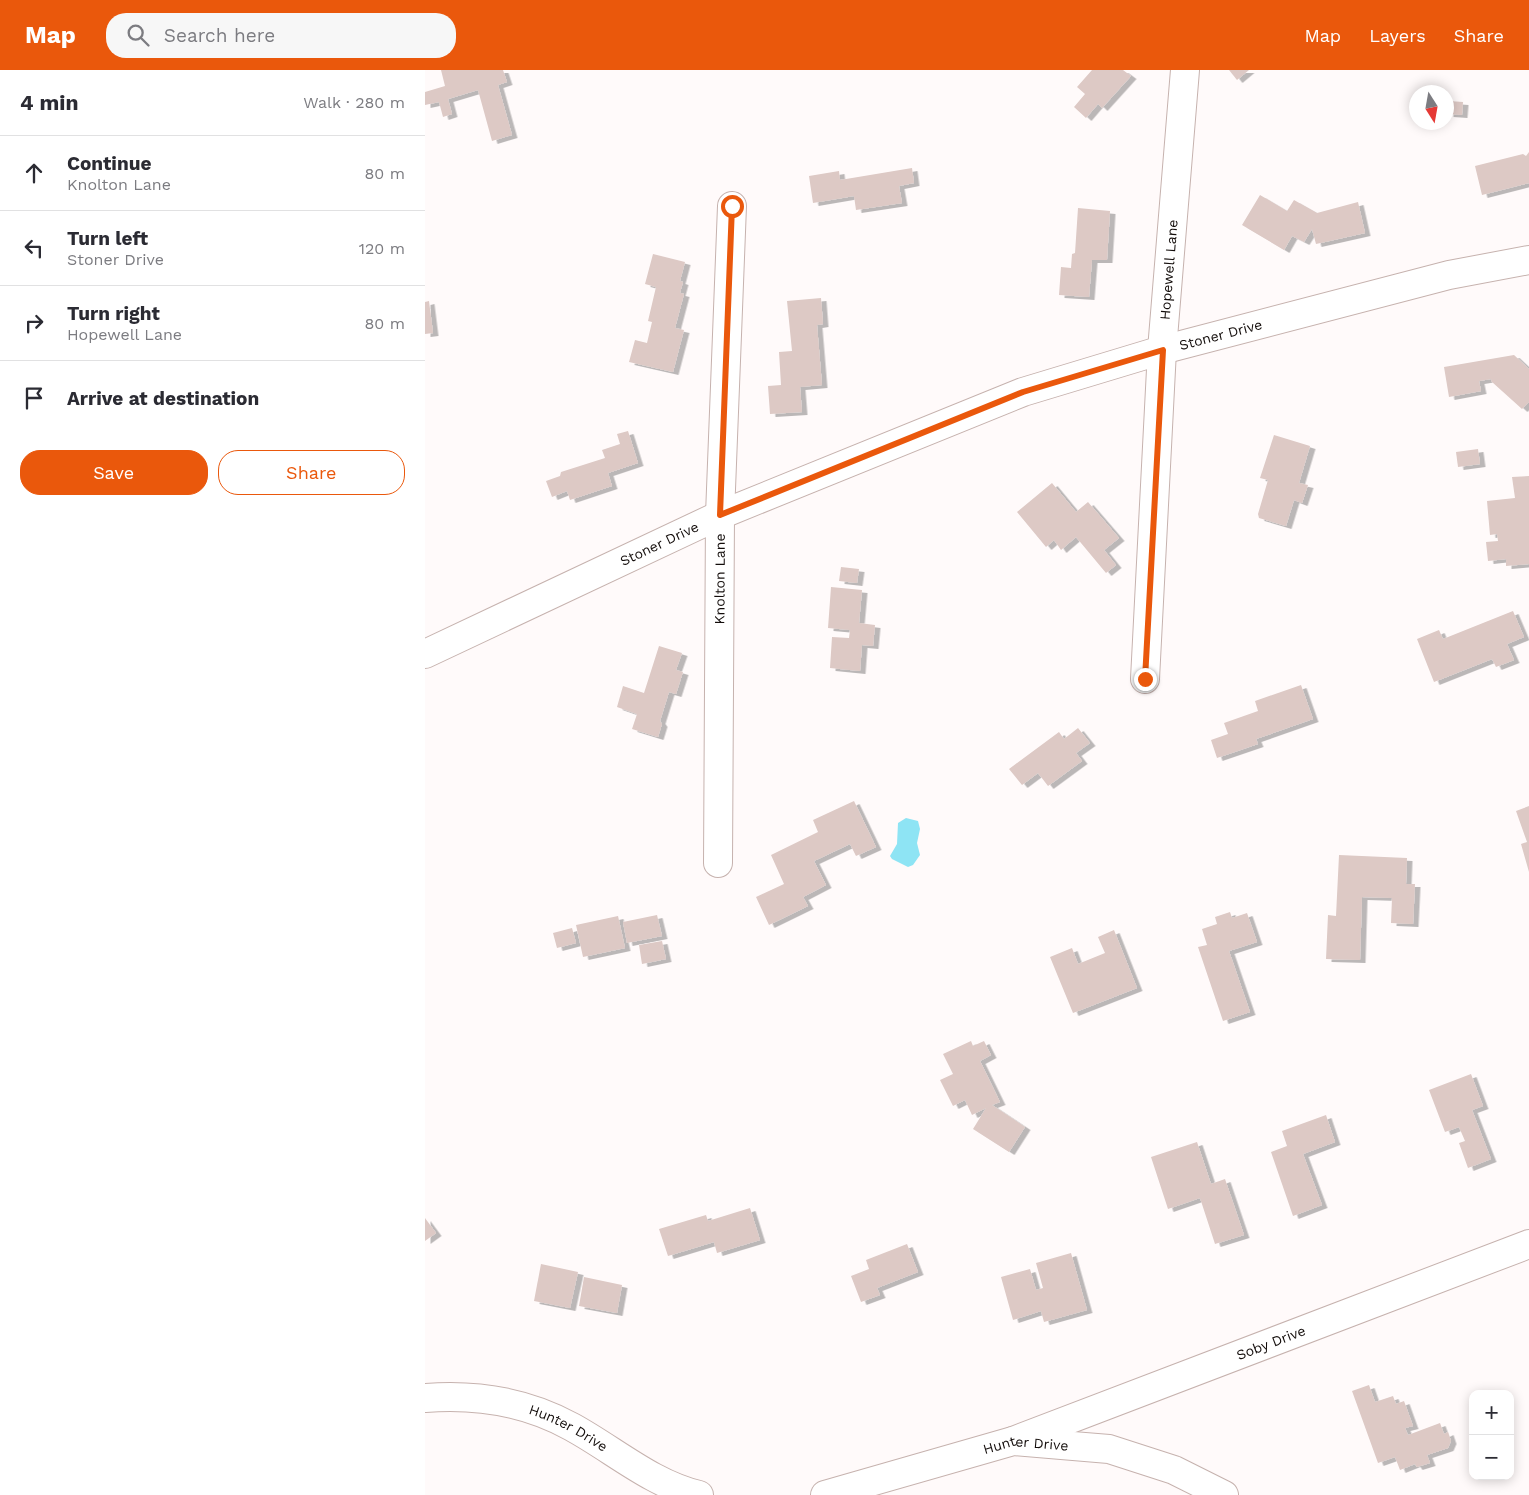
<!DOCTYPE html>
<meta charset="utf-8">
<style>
:root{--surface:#fff;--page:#f7f7f7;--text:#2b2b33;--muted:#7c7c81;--line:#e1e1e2;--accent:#ea580c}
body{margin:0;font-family:"Work Sans",sans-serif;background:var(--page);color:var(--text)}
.controls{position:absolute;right:15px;bottom:15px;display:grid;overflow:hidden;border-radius:10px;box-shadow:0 2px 12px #0003}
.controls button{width:45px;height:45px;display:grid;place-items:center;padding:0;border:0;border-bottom:1px solid var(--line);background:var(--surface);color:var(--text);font:25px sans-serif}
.compass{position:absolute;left:984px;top:15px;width:45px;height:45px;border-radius:50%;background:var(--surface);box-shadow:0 2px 12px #0003;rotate:169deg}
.stop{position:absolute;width:15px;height:15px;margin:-11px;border:4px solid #ea580c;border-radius:50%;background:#fff}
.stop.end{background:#ea580c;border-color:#fff;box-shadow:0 1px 5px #0008}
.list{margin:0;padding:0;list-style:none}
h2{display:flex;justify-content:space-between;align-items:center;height:65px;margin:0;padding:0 20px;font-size:21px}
h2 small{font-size:16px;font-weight:400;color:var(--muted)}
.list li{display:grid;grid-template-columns:32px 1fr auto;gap:15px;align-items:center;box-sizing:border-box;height:75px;padding:0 20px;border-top:1px solid var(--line)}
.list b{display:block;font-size:19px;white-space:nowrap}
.list p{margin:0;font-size:16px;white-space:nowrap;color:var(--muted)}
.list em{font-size:16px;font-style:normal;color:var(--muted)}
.actions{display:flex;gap:10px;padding:15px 20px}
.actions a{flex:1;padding:11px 0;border:1px solid var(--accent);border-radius:20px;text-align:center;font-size:18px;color:var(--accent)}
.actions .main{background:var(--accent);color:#fff}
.icon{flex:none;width:28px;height:28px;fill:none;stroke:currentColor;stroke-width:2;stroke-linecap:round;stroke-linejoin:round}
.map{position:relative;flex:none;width:1104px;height:1425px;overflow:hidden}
header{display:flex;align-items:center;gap:30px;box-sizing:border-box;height:70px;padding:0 25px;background:var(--accent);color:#fff}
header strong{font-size:24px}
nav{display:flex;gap:28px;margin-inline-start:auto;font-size:18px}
.search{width:350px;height:45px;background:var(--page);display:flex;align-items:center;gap:12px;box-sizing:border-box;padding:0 18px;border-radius:20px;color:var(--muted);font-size:19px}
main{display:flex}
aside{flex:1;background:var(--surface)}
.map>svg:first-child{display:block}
</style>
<header>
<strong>Map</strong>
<div class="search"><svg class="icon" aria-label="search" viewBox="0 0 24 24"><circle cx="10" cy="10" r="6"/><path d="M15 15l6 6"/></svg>Search here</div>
<nav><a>Map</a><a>Layers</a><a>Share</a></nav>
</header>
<main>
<aside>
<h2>4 min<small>Walk · 280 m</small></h2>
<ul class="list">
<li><svg class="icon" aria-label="ahead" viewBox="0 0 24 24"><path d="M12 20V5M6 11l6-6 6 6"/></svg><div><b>Continue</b><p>Knolton Lane</p></div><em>80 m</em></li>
<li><svg class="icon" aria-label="left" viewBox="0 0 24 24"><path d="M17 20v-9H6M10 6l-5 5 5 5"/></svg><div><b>Turn left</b><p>Stoner Drive</p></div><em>120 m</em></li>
<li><svg class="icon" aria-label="right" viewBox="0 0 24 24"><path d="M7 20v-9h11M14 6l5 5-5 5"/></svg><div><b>Turn right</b><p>Hopewell Lane</p></div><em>80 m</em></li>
<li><svg class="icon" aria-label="arrive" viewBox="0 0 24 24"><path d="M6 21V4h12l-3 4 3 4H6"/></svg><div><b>Arrive at destination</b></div></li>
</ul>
<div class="actions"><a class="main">Save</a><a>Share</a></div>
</aside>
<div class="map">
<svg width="1104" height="1425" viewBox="0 0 1104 1425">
<defs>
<filter id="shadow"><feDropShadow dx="5.5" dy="3" stdDeviation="0" flood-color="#0004"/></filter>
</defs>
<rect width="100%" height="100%" fill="#fffafa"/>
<polygon fill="#8ee4f4" points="481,748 493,751 495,759 492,773 495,785 488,795 483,797 467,789 465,786 472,774 473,753"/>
<g fill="#ddc9c5" filter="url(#shadow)">
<polygon points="16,0 78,0 82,12 73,15 87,65 67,71 53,20 23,29 27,44 18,47 14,32 0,35 0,22 20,16"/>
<polygon points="667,0 698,0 706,6 677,38 673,34 661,48 649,37 660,24 652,17"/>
<polygon points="804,0 824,0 812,10"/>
<polygon points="1024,31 1038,32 1037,45 1023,44"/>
<polygon points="1104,82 1104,113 1057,125 1050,96 1098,84 1101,86"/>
<polygon points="487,98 489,113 474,116 477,133 431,140 429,126 388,133 384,106 414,101 415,110"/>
<polygon points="835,125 862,141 869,130 892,143 933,132 940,163 891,174 887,159 879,172 867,166 859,180 817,155"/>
<polygon points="653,138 685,141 682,190 667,190 664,227 634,225 636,197 646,198 647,184 650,183"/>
<polygon points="228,184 260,192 255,211 258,212 255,223 259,224 250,258 259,260 248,302 204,292 210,270 222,273 227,252 223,251 231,217 220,214"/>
<polygon points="396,228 398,254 392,255 397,315 375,317 377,342 345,344 343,316 356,315 354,282 367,281 362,231"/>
<polygon points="4,231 8,263 0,264 0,232"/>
<polygon points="1089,285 1104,299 1104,332 1097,339 1067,312 1066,309 1054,311 1056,321 1024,327 1019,297"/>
<polygon points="203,361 213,393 183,403 187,416 145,430 142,421 127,427 121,411 135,406 136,402 180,388 177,380 195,374 192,364"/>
<polygon points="849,365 885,376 874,413 883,415 877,433 869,430 861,456 834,448 833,444 843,410 835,408"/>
<polygon points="1053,379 1055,394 1033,397 1031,382"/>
<polygon points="1104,406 1104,494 1081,496 1081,489 1063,491 1061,472 1073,471 1072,464 1065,465 1062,431 1090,428 1087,407"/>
<polygon points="627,413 651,442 663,432 694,468 679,480 691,495 681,503 651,467 636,480 629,470 621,477 592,442"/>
<polygon points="416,497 434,499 432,513 414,511"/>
<polygon points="406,517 437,520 434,553 450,555 448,576 437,575 435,601 405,598 407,567 424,568 425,560 403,558"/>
<polygon points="1088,541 1099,567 1082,574 1089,590 1071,597 1067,589 1009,612 992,569 1014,560 1018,569"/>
<polygon points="234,576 257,583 251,600 258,602 251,624 244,622 235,651 237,654 233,667 207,659 212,644 192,637 198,616 219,623"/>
<polygon points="876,615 888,649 831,669 833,674 792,688 786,670 803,664 799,653 833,641 830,631"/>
<polygon points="653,658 665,673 651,683 657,691 623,716 613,703 597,715 584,699 634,662 639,669"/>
<polygon points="429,731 451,777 431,786 425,774 389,791 401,815 378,827 383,836 344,855 331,827 359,814 346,785 393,762 388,750"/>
<polygon points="1104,736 1104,802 1096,774 1102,772 1091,741"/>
<polygon points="914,785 982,788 981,814 990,814 988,854 966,853 967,828 937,827 935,890 901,889 903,845 911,846"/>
<polygon points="805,842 807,848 822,843 832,872 804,881 825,942 798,951 773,877 782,875 777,859 792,854 790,847"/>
<polygon points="232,845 237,866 202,873 198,852"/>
<polygon points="193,846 200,878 158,887 151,855"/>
<polygon points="147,858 151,873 132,878 128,863"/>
<polygon points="689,860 712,918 648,943 625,887 647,878 653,894 680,883 673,867"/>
<polygon points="237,871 241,889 217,894 214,875"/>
<polygon points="546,971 548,976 559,971 566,985 555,991 575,1032 567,1035 600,1057 584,1082 548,1059 561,1038 547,1045 540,1030 528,1036 515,1010 528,1004 518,984"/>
<polygon points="1046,1004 1058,1036 1047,1040 1066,1089 1043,1098 1034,1073 1040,1071 1034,1057 1020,1062 1004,1020"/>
<polygon points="901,1045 910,1072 878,1084 897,1135 868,1146 846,1082 862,1076 857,1061"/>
<polygon points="772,1072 786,1114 800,1109 819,1165 790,1174 775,1128 743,1139 726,1087"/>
<polygon points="325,1138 335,1170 292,1183 289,1172 243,1186 234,1159 281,1145 283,1151"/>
<polygon points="0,1148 11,1163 0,1171"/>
<polygon points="482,1174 493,1202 452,1218 455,1225 436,1232 426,1206 444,1199 441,1190"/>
<polygon points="646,1183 662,1240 619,1252 616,1241 588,1250 576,1207 605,1199 611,1220 618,1218 611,1193"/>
<polygon points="116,1194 153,1202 145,1238 109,1231"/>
<polygon points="159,1207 197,1215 192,1243 154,1236"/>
<polygon points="944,1315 950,1332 968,1326 971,1334 979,1331 988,1356 980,1358 983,1365 1015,1353 1019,1364 1023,1362 1026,1371 1023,1378 1002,1385 1005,1393 992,1397 990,1394 975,1400 970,1387 953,1393 927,1321"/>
</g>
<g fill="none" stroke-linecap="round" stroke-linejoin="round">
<defs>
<g id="minor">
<path id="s1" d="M0 584 295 445 598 322 737 280 1024 205 1104 190"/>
<path id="s2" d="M720 609 737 280 760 0"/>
<path id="s3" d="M293 793 295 445 307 136"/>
<path id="s4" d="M0 1328C51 1324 102 1332 147 1357 189 1380 227 1414 274 1425"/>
<path id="s5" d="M588 1371 1104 1174"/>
<path id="s6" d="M400 1425 588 1371 684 1379 749 1400 799 1425"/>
</g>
</defs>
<use href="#minor" stroke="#c6b2ae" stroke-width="30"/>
<use href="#minor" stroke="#fff" stroke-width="28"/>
</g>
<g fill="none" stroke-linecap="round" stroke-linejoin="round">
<polyline stroke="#ea580c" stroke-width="6" points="307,136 295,445 598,322 738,280 720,609"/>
</g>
<g text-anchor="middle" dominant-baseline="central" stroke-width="4.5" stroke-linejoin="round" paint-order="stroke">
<g font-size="14" fill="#130d0b" stroke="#fffafa">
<text stroke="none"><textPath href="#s2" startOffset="410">Hopewell Lane</textPath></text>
<text stroke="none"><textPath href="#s1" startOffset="859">Stoner Drive</textPath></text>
<text stroke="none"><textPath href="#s1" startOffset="259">Stoner Drive</textPath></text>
<text stroke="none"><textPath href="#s3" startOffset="284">Knolton Lane</textPath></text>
<text stroke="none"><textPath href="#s5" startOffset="276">Soby Drive</textPath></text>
<text stroke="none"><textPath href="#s4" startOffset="149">Hunter Drive</textPath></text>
<text stroke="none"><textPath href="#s6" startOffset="208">Hunter Drive</textPath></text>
</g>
</g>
</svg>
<div class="controls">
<button>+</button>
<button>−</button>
</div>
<svg class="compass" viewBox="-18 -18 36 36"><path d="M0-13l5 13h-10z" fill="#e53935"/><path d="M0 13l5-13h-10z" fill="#7c7c81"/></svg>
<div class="stop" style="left:307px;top:136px"></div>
<div class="stop end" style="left:720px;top:609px"></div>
</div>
</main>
